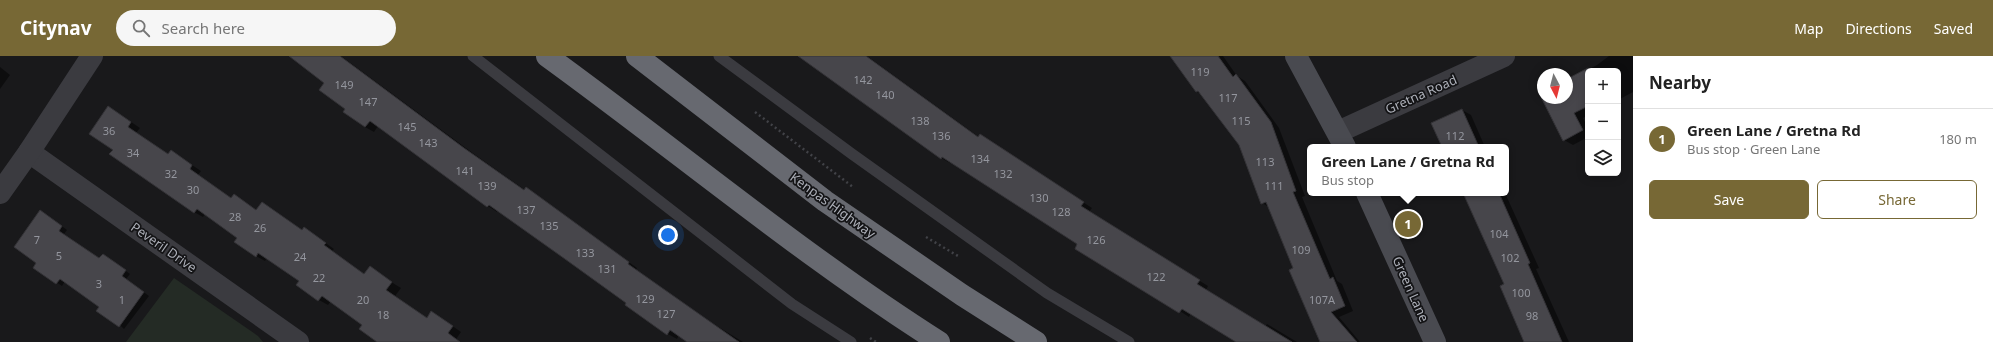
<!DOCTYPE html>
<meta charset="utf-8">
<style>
:root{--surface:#fff;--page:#f6f6f6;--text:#222;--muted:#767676;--line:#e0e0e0;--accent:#776835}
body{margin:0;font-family:"Noto Sans",sans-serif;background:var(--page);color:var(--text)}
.controls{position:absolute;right:12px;top:12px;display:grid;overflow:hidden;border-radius:6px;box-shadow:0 2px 10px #0003}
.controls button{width:36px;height:36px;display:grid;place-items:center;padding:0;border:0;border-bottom:1px solid var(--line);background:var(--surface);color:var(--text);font:20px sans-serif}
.compass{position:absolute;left:1537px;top:12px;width:36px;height:36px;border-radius:50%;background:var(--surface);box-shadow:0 2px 10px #0003;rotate:173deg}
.you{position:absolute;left:668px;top:179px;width:14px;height:14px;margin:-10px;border:3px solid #fff;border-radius:50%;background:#1a73e8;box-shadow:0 0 0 6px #1a73e833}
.badge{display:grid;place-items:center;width:26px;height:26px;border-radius:50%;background:var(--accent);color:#fff;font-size:13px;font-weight:700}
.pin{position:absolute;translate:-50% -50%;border:2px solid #fff;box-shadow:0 1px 4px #0006}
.popup{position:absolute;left:1307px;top:88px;width:202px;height:52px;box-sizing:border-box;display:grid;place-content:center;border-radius:6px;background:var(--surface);filter:drop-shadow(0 1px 3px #0005);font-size:13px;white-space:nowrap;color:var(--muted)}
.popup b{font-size:15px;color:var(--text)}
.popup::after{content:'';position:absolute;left:50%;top:100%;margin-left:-8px;border:8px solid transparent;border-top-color:var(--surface)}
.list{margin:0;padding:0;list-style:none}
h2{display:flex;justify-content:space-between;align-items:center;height:52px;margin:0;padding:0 16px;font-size:17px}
h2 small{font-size:13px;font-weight:400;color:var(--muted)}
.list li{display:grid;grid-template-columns:26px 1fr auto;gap:12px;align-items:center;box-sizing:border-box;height:60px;padding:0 16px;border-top:1px solid var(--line)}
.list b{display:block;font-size:15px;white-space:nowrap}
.list p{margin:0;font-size:13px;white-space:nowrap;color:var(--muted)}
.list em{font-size:13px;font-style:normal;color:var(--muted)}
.actions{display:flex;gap:8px;padding:12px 16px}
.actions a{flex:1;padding:9px 0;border:1px solid var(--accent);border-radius:6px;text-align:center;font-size:14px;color:var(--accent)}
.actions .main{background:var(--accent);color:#fff}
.icon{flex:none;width:22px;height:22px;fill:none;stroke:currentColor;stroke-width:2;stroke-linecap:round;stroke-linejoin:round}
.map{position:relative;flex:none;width:1633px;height:286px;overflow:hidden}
header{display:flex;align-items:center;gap:24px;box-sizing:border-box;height:56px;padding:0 20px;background:var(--accent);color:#fff}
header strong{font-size:19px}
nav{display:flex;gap:22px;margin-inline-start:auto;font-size:14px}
.search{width:280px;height:36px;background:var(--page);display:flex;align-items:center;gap:10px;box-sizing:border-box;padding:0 14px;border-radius:22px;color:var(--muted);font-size:15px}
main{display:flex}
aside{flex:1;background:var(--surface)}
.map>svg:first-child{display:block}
</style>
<header>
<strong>Citynav</strong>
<div class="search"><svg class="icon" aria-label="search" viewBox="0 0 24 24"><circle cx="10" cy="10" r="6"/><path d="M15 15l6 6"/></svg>Search here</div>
<nav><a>Map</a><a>Directions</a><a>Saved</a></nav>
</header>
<main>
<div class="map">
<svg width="1633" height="286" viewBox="0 0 1633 286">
<rect width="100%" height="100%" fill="#19191b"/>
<polygon fill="#242b25" points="174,222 258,280 263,286 126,286"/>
<g fill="#0007">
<polygon points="290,0 341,0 474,98 525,134 535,138 637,212 636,214 712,267 743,286 688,286 679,279 677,283 668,278 498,154 497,156 488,150 378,70 374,76 365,71 347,53 326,27"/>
<polygon points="801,0 867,0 979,81 989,85 1092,152 1089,156 1208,230 1206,234 1265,271 1267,268 1297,286 1238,286 1191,257 1189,261 951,106 950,107 941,102"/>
<polygon points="1171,0 1223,0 1237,20 1245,25 1279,72 1305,140 1302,141 1337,225 1342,228 1353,255 1339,261 1360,286 1321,286 1294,212 1269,151 1262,147 1240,88 1203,39 1197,36"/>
<polygon points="1609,0 1633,0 1633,36 1618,44 1618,15 1588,15 1588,59 1583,62 1588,72 1588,81 1573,89 1564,84 1541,38 1543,37 1543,42 1567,42 1567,24 1597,9"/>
<polygon points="0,11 10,19 0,33"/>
<polygon points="109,51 140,72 136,77 169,99 180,101 201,115 198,119 232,143 257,155 262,147 271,152 303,175 313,178 334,193 332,195 365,219 378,217 396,229 401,232 395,240 427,263 441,262 461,276 454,286 379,286 363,268 331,245 328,249 319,244 300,225 267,202 265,205 256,200 238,182 205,158 203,161 194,156 114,93"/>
<polygon points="1462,54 1471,59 1485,91 1443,91"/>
<polygon points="1464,137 1505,137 1539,212 1536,213 1569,286 1526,286 1505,229"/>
<polygon points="46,158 67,174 64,178 100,203 108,202 130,218 126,223 149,240 124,273 100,250 65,225 62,230 34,211 38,206"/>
</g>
<g fill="#47464b" stroke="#343337">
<polygon points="289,0 340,0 464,92 524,134 526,131 629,206 628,208 739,286 687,286 670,274 667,279 625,249 626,247 565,203 489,149 487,151 370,65 365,71 343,56 345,53 319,34 324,27"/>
<polygon points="798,0 866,0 978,81 980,78 1084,146 1081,150 1200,224 1197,228 1292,286 1236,286 1182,253 1179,257 1075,193 1077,188 942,101 941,103"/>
<polygon points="1170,0 1218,0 1233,21 1236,18 1271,66 1296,135 1293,136 1330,223 1333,221 1345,250 1331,256 1357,286 1320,286 1289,214 1293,212 1266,146 1261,148 1239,89 1198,35 1196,36"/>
<polygon points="1588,12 1588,50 1574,57 1583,74 1563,85 1539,37 1543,35 1543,42 1567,42 1567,23"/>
<polygon points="108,50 131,66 128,71 168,98 171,94 192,109 190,113 231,142 234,138 256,154 262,146 302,174 304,171 326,187 324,189 364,218 370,210 392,226 386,234 427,262 431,255 453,270 448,277 460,286 377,286 359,273 362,269 322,240 318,245 296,229 299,225 258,197 256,201 234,186 237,182 197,153 194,157 109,98 113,94 89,78"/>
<polygon points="1462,53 1479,91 1442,91 1431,67"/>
<polygon points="1463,137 1499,137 1530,207 1528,208 1562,286 1524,286 1500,230 1504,228"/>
<polygon points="40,154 62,170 59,175 99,202 103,198 126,214 122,220 144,236 119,271 96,255 99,251 60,223 56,228 33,212 36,207 14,191"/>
</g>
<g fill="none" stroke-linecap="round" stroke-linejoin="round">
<g stroke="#414247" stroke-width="2.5" stroke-dasharray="2 3" stroke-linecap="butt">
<polyline points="755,56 853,131"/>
<polyline points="926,181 958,200"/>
<polyline points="870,282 876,286"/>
</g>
<g stroke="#3b3b40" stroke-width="11">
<polyline points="473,0 792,248 851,286"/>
<polyline points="719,0 852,98 1047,237 1129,286"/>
</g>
<g stroke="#3b3b40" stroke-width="22">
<polyline points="1338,76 1504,0"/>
<polyline points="29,96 298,286"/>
<polyline points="0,137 29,96 92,0"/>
</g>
<g stroke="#494a50" stroke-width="22">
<polyline points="1296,0 1345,91"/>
<polyline points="1367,137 1435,286"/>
</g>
<g stroke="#676970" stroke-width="22">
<path d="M547 0C678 95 802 199 939 286"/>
<polyline points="637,0 825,145 962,239 1036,286"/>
</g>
</g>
<g text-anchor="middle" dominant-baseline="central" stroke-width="3.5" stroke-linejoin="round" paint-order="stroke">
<g font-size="11" fill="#94969e">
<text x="1200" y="15">119</text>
<text x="863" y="23">142</text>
<text x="344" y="28">149</text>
<text x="885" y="38">140</text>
<text x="1228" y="41">117</text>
<text x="368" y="45">147</text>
<text x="920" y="64">138</text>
<text x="1241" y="64">115</text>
<text x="407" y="70">145</text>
<text x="109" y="74">36</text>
<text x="941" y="79">136</text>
<text x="1455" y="79">112</text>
<text x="428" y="86">143</text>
<text x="133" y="96">34</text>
<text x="980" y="102">134</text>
<text x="1265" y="105">113</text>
<text x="465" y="114">141</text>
<text x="171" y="117">32</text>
<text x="1003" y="117">132</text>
<text x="487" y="129">139</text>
<text x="1274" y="129">111</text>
<text x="193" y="133">30</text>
<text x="1039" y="141">130</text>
<text x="526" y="153">137</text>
<text x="1061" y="155">128</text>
<text x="235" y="160">28</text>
<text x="549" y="169">135</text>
<text x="260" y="171">26</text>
<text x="1499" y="177">104</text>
<text x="37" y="183">7</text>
<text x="1096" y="183">126</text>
<text x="1301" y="193">109</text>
<text x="585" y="196">133</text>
<text x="59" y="199">5</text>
<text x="300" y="200">24</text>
<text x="1510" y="201">102</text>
<text x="607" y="212">131</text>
<text x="1156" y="220">122</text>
<text x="319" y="221">22</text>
<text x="99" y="227">3</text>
<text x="1521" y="236">100</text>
<text x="645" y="242">129</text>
<text x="122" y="243">1</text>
<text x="363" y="243">20</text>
<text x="1322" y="243">107A</text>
<text x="666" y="257">127</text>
<text x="383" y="258">18</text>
<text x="1532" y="259">98</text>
</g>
<g font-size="13" fill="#adb0b9" stroke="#141416">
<text transform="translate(1421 38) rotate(-24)">Gretna Road</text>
<text transform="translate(833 149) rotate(36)">Kenpas Highway</text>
<text transform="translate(164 191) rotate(35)">Peveril Drive</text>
<text transform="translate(1411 233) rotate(66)">Green Lane</text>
</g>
</g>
</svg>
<div class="controls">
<button>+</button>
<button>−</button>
<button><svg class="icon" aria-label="layers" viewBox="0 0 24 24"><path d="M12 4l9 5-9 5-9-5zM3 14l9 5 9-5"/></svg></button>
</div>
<svg class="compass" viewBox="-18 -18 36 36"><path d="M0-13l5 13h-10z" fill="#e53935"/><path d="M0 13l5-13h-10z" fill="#767676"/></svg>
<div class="you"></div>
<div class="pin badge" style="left:1408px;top:168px">1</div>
<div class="popup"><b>Green Lane / Gretna Rd</b>Bus stop</div>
</div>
<aside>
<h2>Nearby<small></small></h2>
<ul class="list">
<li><span class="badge">1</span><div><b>Green Lane / Gretna Rd</b><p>Bus stop · Green Lane</p></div><em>180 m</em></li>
</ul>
<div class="actions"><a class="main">Save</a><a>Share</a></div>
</aside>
</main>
